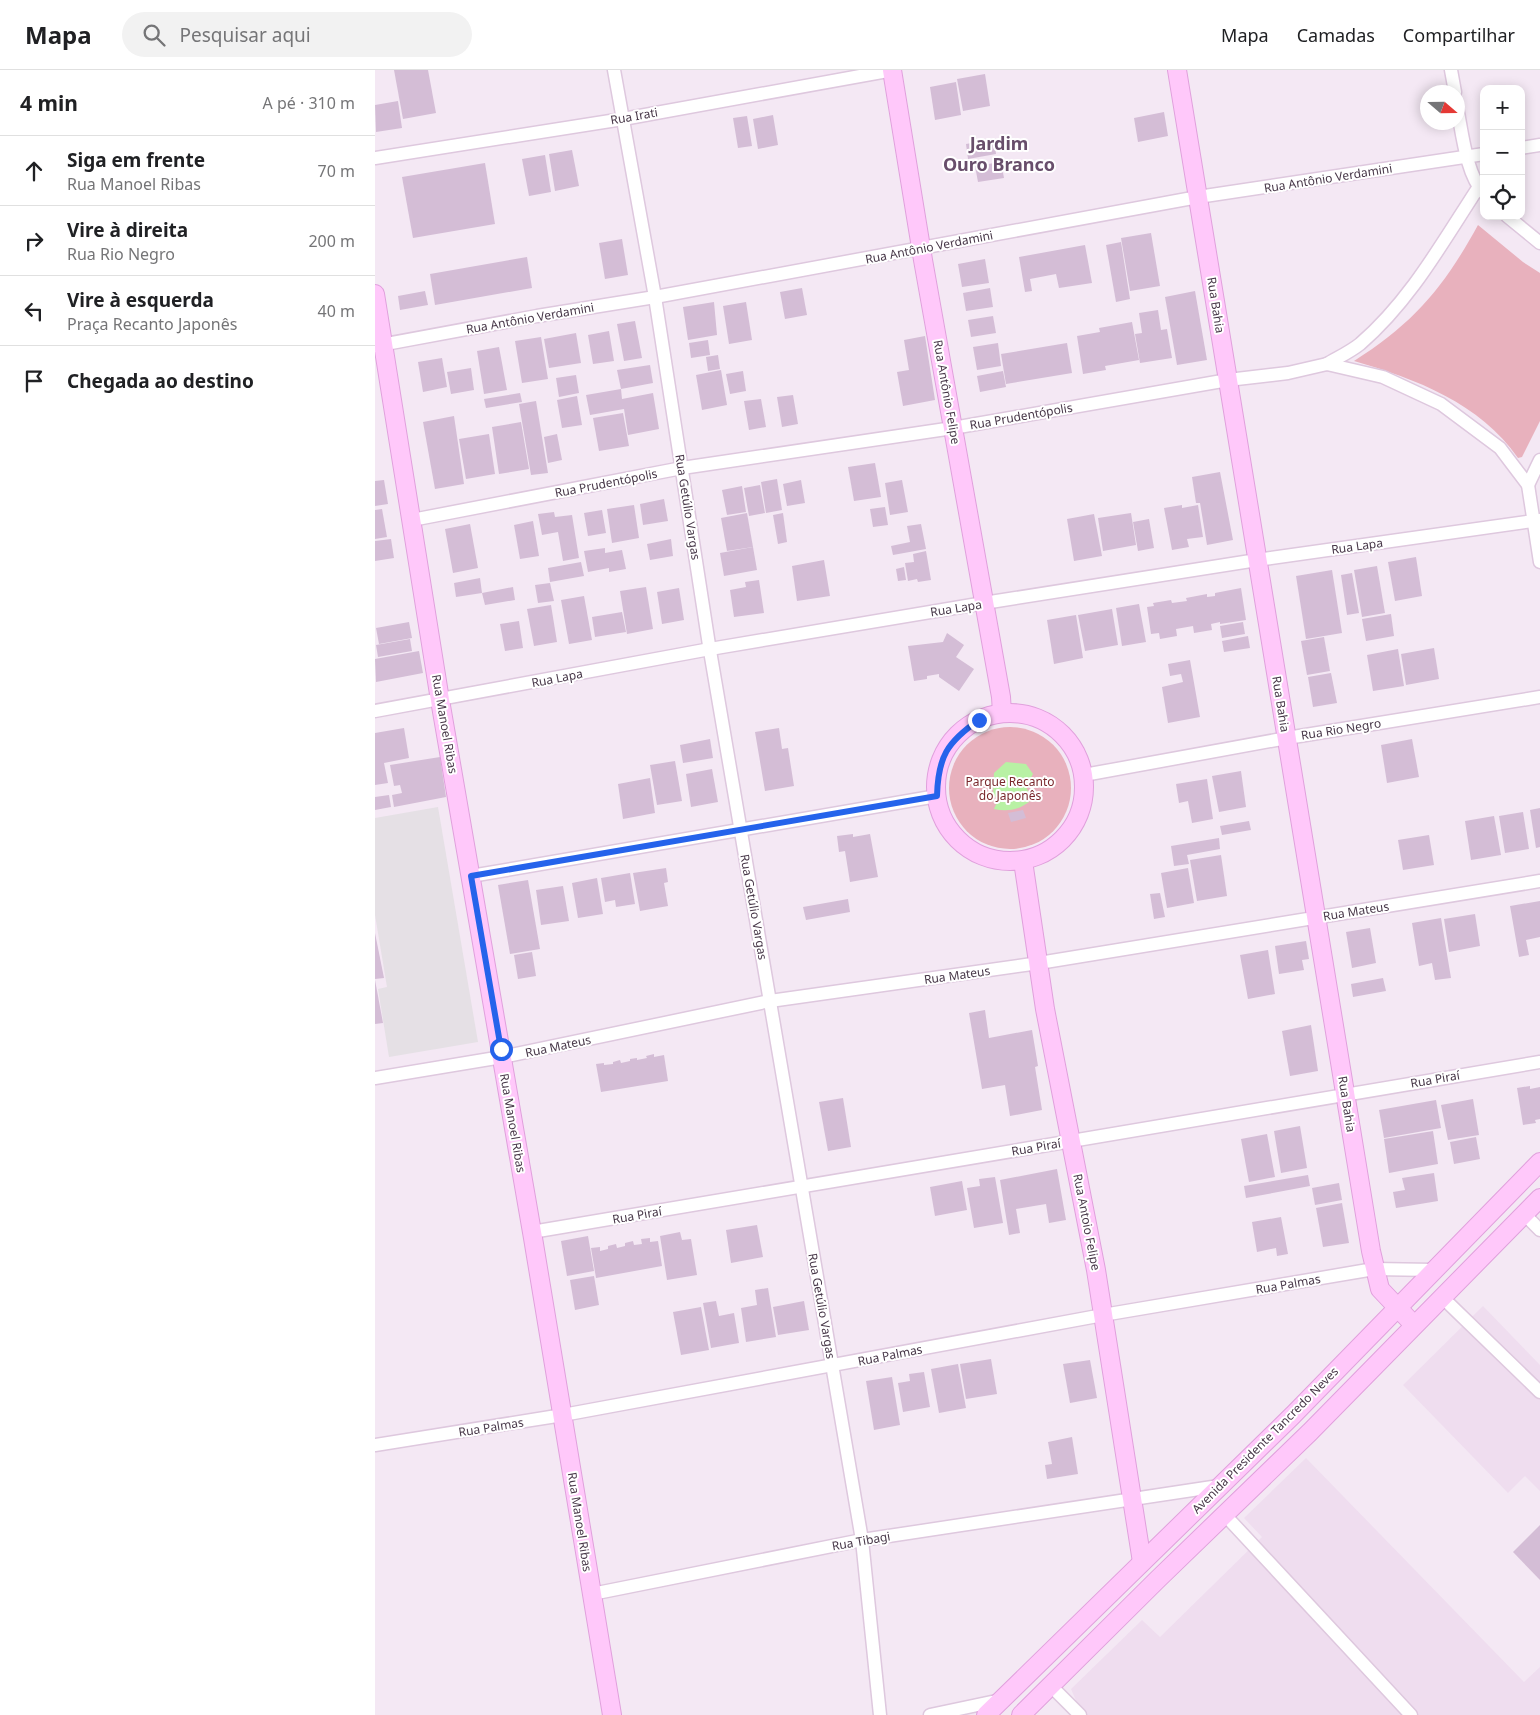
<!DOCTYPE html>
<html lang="pt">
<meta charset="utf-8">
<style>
:root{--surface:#fff;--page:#f2f2f2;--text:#202124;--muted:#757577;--line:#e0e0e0}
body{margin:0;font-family:"Noto Sans",sans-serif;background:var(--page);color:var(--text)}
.controls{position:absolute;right:15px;top:15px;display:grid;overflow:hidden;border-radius:10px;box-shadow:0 2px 12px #0003}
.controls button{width:45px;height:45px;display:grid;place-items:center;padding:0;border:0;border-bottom:1px solid var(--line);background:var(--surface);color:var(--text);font:25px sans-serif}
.compass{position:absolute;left:1045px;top:15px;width:45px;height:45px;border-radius:50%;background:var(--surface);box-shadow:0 2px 12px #0003;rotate:110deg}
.stop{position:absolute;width:15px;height:15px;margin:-11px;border:4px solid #2563eb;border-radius:50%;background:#fff}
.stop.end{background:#2563eb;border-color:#fff;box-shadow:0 1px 5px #0008}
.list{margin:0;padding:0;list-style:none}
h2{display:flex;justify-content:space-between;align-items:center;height:65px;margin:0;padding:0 20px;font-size:21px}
h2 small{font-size:16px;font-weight:400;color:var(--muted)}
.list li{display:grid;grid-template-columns:32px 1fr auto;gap:15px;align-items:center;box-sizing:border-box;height:70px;padding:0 20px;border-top:1px solid var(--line)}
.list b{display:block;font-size:19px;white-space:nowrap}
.list p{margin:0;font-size:16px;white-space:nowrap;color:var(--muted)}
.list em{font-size:16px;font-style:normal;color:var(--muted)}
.icon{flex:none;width:28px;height:28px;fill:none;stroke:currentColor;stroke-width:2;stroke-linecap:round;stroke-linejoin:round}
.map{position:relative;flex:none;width:1165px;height:1645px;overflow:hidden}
header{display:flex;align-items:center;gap:30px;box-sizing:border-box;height:70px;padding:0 25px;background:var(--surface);border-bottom:1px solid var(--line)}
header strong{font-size:24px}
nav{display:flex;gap:28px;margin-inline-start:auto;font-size:18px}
.search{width:350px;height:45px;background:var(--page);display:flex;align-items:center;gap:12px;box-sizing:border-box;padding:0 18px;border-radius:28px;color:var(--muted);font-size:19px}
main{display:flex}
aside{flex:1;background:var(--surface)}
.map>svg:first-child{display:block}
</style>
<header>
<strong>Mapa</strong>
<div class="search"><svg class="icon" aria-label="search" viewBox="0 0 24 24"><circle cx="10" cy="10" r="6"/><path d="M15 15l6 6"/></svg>Pesquisar aqui</div>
<nav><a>Mapa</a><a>Camadas</a><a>Compartilhar</a></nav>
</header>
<main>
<aside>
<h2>4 min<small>A pé · 310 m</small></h2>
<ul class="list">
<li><svg class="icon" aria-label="ahead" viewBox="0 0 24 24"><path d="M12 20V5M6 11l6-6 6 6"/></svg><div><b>Siga em frente</b><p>Rua Manoel Ribas</p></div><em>70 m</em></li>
<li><svg class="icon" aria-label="right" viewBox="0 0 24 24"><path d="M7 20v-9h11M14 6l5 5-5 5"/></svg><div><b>Vire à direita</b><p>Rua Rio Negro</p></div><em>200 m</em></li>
<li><svg class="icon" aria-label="left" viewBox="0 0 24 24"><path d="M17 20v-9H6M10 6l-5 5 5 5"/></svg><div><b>Vire à esquerda</b><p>Praça Recanto Japonês</p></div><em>40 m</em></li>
<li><svg class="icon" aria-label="arrive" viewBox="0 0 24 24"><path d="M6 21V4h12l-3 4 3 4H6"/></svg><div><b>Chegada ao destino</b></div></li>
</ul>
</aside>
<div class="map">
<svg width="1165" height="1645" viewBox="0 0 1165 1645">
<rect width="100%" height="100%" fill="#f4e8f4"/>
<g fill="#efddef">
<polygon points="1108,1236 1165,1295 1165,1421 1150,1406 1133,1423 1028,1315"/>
<polygon points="931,1388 1149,1612 1165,1597 1165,1645 703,1645 706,1642 696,1619 767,1550 785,1567 887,1467 869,1448"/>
</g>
<g fill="#e8b1bd">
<path d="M1103 155 1148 192 1165 203V351L1147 387 1143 388C1105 333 1041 309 979 291 1039 253 1069 217 1103 155Z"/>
<circle cx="635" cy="718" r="61"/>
</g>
<polygon fill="#e5e0e5" points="63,737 103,972 14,987 3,919 12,917 0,845 0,748"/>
<path fill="#b8f1a4" d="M631 692 651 694 658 704 651 717 657 729C646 740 633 742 619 739L623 730 618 724 619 703Z"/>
<g fill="#d4bdd6">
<polygon points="19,0 53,0 61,43 28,49"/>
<polygon points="610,4 615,36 588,41 582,9"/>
<polygon points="581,12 586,45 560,50 555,17"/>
<polygon points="23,31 27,58 1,62 0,35"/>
<polygon points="789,42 793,66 763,72 759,48"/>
<polygon points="398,45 403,75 383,79 378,49"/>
<polygon points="372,46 377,76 363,78 358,48"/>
<polygon points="619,69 621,84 593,89 591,74"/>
<polygon points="197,80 204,116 180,121 174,84"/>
<polygon points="170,85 176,122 154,126 147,89"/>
<polygon points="626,92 629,108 603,112 600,96"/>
<polygon points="110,93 120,154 38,168 27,107"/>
<polygon points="776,163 785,216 755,221 746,168"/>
<polygon points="247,169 253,205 230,209 224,173"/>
<polygon points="746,172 755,229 741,232 731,175"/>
<polygon points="710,175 717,213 684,218 681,204 655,209 657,221 650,222 644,187"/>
<polygon points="152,187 157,218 60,235 55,204"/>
<polygon points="610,189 614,213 587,217 583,194"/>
<polygon points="427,218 432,245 410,249 405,222"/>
<polygon points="615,218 618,237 591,241 588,223"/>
<polygon points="50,221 53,235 25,240 23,226"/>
<polygon points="820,221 832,290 802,295 790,227"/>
<polygon points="339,232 342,265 313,270 308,237"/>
<polygon points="371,232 377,270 354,274 348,236"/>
<polygon points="783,240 786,260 792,259 797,288 765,293 760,264 767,263 764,243"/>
<polygon points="618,246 621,263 596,267 593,250"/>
<polygon points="260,251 267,288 249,291 242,254"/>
<polygon points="757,252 764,290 730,296 731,300 708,304 702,266 725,262 724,258"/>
<polygon points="234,261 239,291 218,294 213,265"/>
<polygon points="201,263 206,293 174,298 169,269"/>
<polygon points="550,266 560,330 528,336 522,302 534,300 529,270"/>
<polygon points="166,267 173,309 147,313 140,271"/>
<polygon points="333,270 335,285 316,288 314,273"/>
<polygon points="623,273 626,296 602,300 598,277"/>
<polygon points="692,273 697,303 631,314 626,284"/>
<polygon points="124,277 132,320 109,324 102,281"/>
<polygon points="343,285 345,299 333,301 331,287"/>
<polygon points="67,288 72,317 48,322 43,292"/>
<polygon points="275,295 278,313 246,319 242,300"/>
<polygon points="96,298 99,320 76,324 72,302"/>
<polygon points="346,300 352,335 327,340 321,305"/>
<polygon points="368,301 371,321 355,324 351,304"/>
<polygon points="628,301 631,317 605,322 602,306"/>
<polygon points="201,305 204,323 184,327 181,308"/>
<polygon points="246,319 247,329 278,323 284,359 253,365 249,339 215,345 211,325"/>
<polygon points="145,323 147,332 111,338 109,329"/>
<polygon points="418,325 423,354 407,357 402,327"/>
<polygon points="202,326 207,355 187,358 182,330"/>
<polygon points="386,329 391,357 374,360 369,331"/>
<polygon points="161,331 173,403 156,405 144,334"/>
<polygon points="248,343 254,376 224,381 218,348"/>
<polygon points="79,346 89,414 60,419 48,352"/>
<polygon points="146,352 154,399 124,404 117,357"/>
<polygon points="114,364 120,404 91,409 84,369"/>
<polygon points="182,364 187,390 173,393 169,367"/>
<polygon points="500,393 506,427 479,431 473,397"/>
<polygon points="845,402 858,470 832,475 825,433 821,433 817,407"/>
<polygon points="402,409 407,440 391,443 386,412"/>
<polygon points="9,410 13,434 0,436 0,411"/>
<polygon points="426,410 430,433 412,436 408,414"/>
<polygon points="527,410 533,442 515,445 510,413"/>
<polygon points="385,415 390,443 374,446 369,418"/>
<polygon points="367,416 371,442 352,445 347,420"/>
<polygon points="289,429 293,451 268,455 265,434"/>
<polygon points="259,435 264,468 237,473 232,439"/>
<polygon points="807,435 807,438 823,435 828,467 812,469 814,477 797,480 789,438"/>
<polygon points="510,437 513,455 498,457 495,439"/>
<polygon points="7,439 12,467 0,469 0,440"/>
<polygon points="227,440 231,463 213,466 209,443"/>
<polygon points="179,442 180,447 197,445 204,488 188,491 183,462 167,465 163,444"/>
<polygon points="372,443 378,477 352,481 346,448"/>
<polygon points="408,443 412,472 403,474 398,445"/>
<polygon points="756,443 761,475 728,481 723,448"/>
<polygon points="719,444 727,486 699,491 692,449"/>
<polygon points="774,449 779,478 763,481 758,452"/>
<polygon points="158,451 164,486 145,489 139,455"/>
<polygon points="95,454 103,498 78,503 70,459"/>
<polygon points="546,454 551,479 518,485 516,476 535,472 532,456"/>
<polygon points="16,469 19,488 0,491 0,471"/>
<polygon points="296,469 298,486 275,490 272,474"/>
<polygon points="378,477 382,500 349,506 345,483"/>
<polygon points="230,478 230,483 247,480 251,499 234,502 234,498 213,502 209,481"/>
<polygon points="551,481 556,510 543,512 542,509 533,511 530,493 539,492 538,484"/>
<polygon points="1041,487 1047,526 1020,531 1013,492"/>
<polygon points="449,490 455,526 422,531 417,496"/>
<polygon points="206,492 209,506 175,512 173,498"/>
<polygon points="1002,496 1010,543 987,547 979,500"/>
<polygon points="529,497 531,510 523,511 521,499"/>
<polygon points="957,500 967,563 931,569 921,506"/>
<polygon points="977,503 984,543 972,545 966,505"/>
<polygon points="105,508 107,523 138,517 140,530 110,535 107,523 81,527 79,513"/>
<polygon points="384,510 389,543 359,547 355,520 371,517 370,512"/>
<polygon points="175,513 179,531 163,533 160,515"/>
<polygon points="271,517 278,559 252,564 245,521"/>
<polygon points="304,518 309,550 287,554 282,522"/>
<polygon points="866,518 871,550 845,554 845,552 836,554 837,560 819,563 818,556 801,559 802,566 785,569 784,563 776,564 772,537 779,536 778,533 796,530 797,533 812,531 811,528 832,524 832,527 840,526 840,523"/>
<polygon points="209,526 217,570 194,574 186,530"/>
<polygon points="764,534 771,572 747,576 741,538"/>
<polygon points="176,535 182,572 159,576 152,539"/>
<polygon points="737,539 743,575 710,581 703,545"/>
<polygon points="247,542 251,562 220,567 217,547"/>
<polygon points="1016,544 1019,566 991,571 987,549"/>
<polygon points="701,545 708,588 679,594 672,550"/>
<polygon points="144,551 148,578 130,581 125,554"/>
<polygon points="34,552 37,568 4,574 1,558"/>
<polygon points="868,552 870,564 847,568 845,556"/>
<polygon points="572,563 589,575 581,587 599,599 584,621 564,607 564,604 552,606 552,609 539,611 533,576 568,572"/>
<polygon points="873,566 875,578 849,582 847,571"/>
<polygon points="949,567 955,601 932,605 926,571"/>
<polygon points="35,569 37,581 3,587 1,575"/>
<polygon points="1059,578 1064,609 1031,615 1026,584"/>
<polygon points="1023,579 1029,616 998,621 992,585"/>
<polygon points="44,581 48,603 1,612 0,589"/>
<polygon points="815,590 825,647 793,653 787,617 808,612 806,604 795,606 793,594"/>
<polygon points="956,603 962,633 938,637 933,607"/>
<polygon points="29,658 34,688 9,693 13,713 0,715 0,663"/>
<polygon points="404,658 407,679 413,678 419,716 390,721 380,662"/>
<polygon points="335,669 338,688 308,693 305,675"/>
<polygon points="1037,669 1044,707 1012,713 1006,675"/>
<polygon points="65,687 71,727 19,737 17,725 27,723 25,715 19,716 15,695"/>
<polygon points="300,691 307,731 282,735 275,695"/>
<polygon points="337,699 343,732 316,737 311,704"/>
<polygon points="866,701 871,737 844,742 837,706"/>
<polygon points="275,708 280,743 248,749 243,714"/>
<polygon points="832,709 838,749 817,753 813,731 804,733 801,714"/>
<polygon points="14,725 16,737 0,740 0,727"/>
<polygon points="1165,738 1165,777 1161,778 1155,740"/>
<polygon points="648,740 651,748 636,752 633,743"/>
<polygon points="1148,742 1154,779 1130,783 1124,746"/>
<polygon points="1119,746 1126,785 1096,790 1090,751"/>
<polygon points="874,751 876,760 847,765 845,756"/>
<polygon points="478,764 478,767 495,764 503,807 475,812 470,781 464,782 462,766"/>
<polygon points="1054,765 1059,795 1028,800 1023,770"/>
<polygon points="844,768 845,779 812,785 814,794 799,796 796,776"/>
<polygon points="846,785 852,826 822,831 815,790"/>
<polygon points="291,798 293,812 289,813 293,836 265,841 258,803"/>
<polygon points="813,798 819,833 792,838 786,803"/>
<polygon points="255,803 260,834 241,837 240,830 230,832 226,808"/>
<polygon points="222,808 228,844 203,848 197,813"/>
<polygon points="153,810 165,879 135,884 123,815"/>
<polygon points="188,816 194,851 166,855 161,820"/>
<polygon points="785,823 790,847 779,849 775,824"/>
<polygon points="473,829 475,842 431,850 428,837"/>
<polygon points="1165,831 1165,867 1151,870 1154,885 1144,887 1135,836"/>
<polygon points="1100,844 1105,876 1074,882 1069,849"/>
<polygon points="1066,848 1076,908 1060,910 1057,893 1044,896 1037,853"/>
<polygon points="995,858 1001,893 977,898 971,862"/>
<polygon points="0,863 9,908 0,909"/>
<polygon points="931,871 934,889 927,890 929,900 904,904 900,876"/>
<polygon points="893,880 900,924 873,929 865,885"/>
<polygon points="157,882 161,906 143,909 139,885"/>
<polygon points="1008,908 1011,921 978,927 976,914"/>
<polygon points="0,910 8,953 0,954"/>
<polygon points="610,940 614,968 657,960 663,996 660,997 667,1040 635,1046 630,1015 607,1019 594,943"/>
<polygon points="936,955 943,1001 915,1006 907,961"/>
<polygon points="279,984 279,987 289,985 293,1011 226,1022 221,994 229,993 229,995 238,994 238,992 245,990 246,993 255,991 255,989 262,988 262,990 272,988 271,986"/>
<polygon points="1155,1016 1155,1019 1165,1017 1165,1049 1160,1050 1161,1053 1148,1055 1142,1018"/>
<polygon points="468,1028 476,1077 453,1081 444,1032"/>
<polygon points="1098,1029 1104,1065 1073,1070 1066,1035"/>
<polygon points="1061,1030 1066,1058 1009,1068 1004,1040"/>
<polygon points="925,1056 932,1098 906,1103 899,1061"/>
<polygon points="1058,1061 1063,1094 1014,1103 1009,1069"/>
<polygon points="892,1064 900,1107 874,1112 866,1069"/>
<polygon points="1101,1067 1105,1089 1079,1094 1075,1072"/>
<polygon points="682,1099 691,1150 674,1153 671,1134 641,1139 645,1163 634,1165 625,1110"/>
<polygon points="1059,1103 1063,1131 1021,1138 1018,1122 1030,1120 1027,1108"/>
<polygon points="933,1105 935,1116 871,1128 869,1116"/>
<polygon points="620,1107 628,1153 599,1158 592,1118 605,1116 604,1109"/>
<polygon points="587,1111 592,1140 560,1146 555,1117"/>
<polygon points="964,1113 967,1130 940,1135 937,1118"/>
<polygon points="967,1133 974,1173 948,1177 941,1138"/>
<polygon points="906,1147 913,1184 902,1186 901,1178 882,1182 877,1152"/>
<polygon points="382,1155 388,1187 356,1193 351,1160"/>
<polygon points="305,1162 307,1170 316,1169 322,1205 292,1210 285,1166"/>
<polygon points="213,1166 219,1201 192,1206 186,1171"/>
<polygon points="275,1168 275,1172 283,1171 287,1196 221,1208 216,1178 225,1177 225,1181 233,1179 233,1176 241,1174 242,1178 250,1176 250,1173 258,1171 259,1175 267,1174 266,1169"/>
<polygon points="219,1206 224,1235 200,1240 195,1210"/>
<polygon points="393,1218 401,1267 371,1272 366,1238 382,1235 380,1220"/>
<polygon points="341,1231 344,1246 359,1243 364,1273 336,1278 328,1233"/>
<polygon points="429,1231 434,1260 403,1265 398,1237"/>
<polygon points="326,1237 334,1280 306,1285 298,1242"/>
<polygon points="616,1289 622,1324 591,1329 585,1294"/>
<polygon points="715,1290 722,1328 695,1333 688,1294"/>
<polygon points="583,1294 591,1338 564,1343 556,1299"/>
<polygon points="549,1302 555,1337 528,1342 523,1313 535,1311 534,1304"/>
<polygon points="517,1307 525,1355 499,1360 491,1311"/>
<polygon points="697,1367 703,1404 672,1409 670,1395 677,1394 673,1372"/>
<polygon points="1165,1455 1165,1510 1138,1482"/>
</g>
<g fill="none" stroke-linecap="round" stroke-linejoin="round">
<defs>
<g id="street">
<polyline points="239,0 280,227 334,575 487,1470 505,1645"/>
<polyline points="1076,0 1080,22"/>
<path d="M1082 37C1087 61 1091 105 1109 123"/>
<polyline points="1146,78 1165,75"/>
<polyline points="0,88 248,49 518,0"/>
<polyline points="1132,146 1165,173"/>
<polyline points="0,276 162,246 280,227 823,127 1109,84"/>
<path d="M952 294C962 288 975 282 985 274 1035 231 1067 173 1103 118"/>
<polyline points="1153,415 1165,390"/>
<polyline points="37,450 307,398 578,358 853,310 913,303 952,294 1008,307 1066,334 1125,378 1153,415 1165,492"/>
<polyline points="0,641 335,579 609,533 882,490 1165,450"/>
<polyline points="709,705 912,668 1165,627"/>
<polyline points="96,806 562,726"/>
<polyline points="0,1008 127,987 395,931 664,893 1165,811"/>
<polyline points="1149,1144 1165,1160"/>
<polyline points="157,1162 1165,992"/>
<polyline points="1067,1227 1165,1322"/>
<polyline points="0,1375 188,1345 728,1245 999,1199 1059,1200"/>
<polyline points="850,1445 1036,1645"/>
<polyline points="217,1524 487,1470 844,1416"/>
<polyline points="676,1616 705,1645"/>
<polyline points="555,1645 626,1630"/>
</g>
<g id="secondary">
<polyline points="517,0 548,190 626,627 627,643"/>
<polyline points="802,0 996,1181 1005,1219 1039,1255"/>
<polyline points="0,224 65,630 158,1168 237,1645"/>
<circle cx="635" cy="717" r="74"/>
<polyline points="648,791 670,939 721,1200 767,1492"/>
<polyline points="611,1645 918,1345 1165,1092"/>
<polyline points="646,1645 783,1509 935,1362 1165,1128"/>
</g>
</defs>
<use href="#street" stroke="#dec8de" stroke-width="15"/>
<use href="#secondary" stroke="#e0a0dc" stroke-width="20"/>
<use href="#street" stroke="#fff" stroke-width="12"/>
<use href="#secondary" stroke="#ffc8fa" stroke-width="18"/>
</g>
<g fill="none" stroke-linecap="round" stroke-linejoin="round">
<path stroke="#2563eb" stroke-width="6" d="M126 979 96 806 562 726C563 687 572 672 604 650"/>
</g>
<g text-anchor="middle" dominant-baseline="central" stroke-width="4" stroke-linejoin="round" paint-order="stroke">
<g font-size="12" fill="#473748" stroke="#fff">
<text transform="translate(259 46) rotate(-10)">Rua Irati</text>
<text transform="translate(953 108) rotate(-9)">Rua Antônio Verdamini</text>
<text transform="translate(554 177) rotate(-11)">Rua Antônio Verdamini</text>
<text transform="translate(841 235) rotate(81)">Rua Bahia</text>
<text transform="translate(155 248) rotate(-10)">Rua Antônio Verdamini</text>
<text transform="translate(572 322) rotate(80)">Rua Antônio Felipe</text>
<text transform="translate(646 346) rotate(-10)">Rua Prudentópolis</text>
<text transform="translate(231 413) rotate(-11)">Rua Prudentópolis</text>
<text transform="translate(313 437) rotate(81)">Rua Getúlio Vargas</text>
<text transform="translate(982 476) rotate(-8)">Rua Lapa</text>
<text transform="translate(581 538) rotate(-9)">Rua Lapa</text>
<text transform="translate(182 608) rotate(-11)">Rua Lapa</text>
<text transform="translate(906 634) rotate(81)">Rua Bahia</text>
<text transform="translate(70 654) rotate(80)">Rua Manoel Ribas</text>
<text transform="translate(966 659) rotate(-9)">Rua Rio Negro</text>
<text transform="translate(379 837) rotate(80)">Rua Getúlio Vargas</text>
<text transform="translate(981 841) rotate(-9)">Rua Mateus</text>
<text transform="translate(582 905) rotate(-8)">Rua Mateus</text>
<text transform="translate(183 976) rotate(-12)">Rua Mateus</text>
<text transform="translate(1060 1009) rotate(-10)">Rua Piraí</text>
<text transform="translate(972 1034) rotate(81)">Rua Bahia</text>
<text transform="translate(138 1053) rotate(80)">Rua Manoel Ribas</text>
<text transform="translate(661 1077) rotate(-10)">Rua Piraí</text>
<text transform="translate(262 1145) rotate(-10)">Rua Piraí</text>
<text transform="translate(712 1152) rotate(79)">Rua Antoio Felipe</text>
<text transform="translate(913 1214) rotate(-10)">Rua Palmas</text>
<text transform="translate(447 1236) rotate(80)">Rua Getúlio Vargas</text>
<text transform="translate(515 1285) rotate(-11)">Rua Palmas</text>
<text transform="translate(116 1357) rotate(-9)">Rua Palmas</text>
<text transform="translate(890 1370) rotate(-45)">Avenida Presidente Tancredo Neves</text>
<text transform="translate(205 1452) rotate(81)">Rua Manoel Ribas</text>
<text transform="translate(486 1471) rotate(-10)">Rua Tibagi</text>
</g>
<g font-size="12" fill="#7a292d" stroke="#fff">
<text x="635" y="711">Parque Recanto<tspan x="635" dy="14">do Japonês</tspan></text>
</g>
<g font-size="18" font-weight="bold" fill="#684e6b" stroke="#fff">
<text x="624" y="73">Jardim<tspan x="624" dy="21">Ouro Branco</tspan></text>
</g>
</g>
</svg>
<div class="controls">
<button>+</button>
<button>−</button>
<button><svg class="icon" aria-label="locate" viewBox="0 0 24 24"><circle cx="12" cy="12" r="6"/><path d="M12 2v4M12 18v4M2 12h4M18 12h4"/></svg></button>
</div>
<svg class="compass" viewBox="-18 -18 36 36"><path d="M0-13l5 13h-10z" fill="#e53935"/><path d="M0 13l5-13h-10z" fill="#757577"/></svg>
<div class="stop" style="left:126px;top:979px"></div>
<div class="stop end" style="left:604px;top:650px"></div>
</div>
</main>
